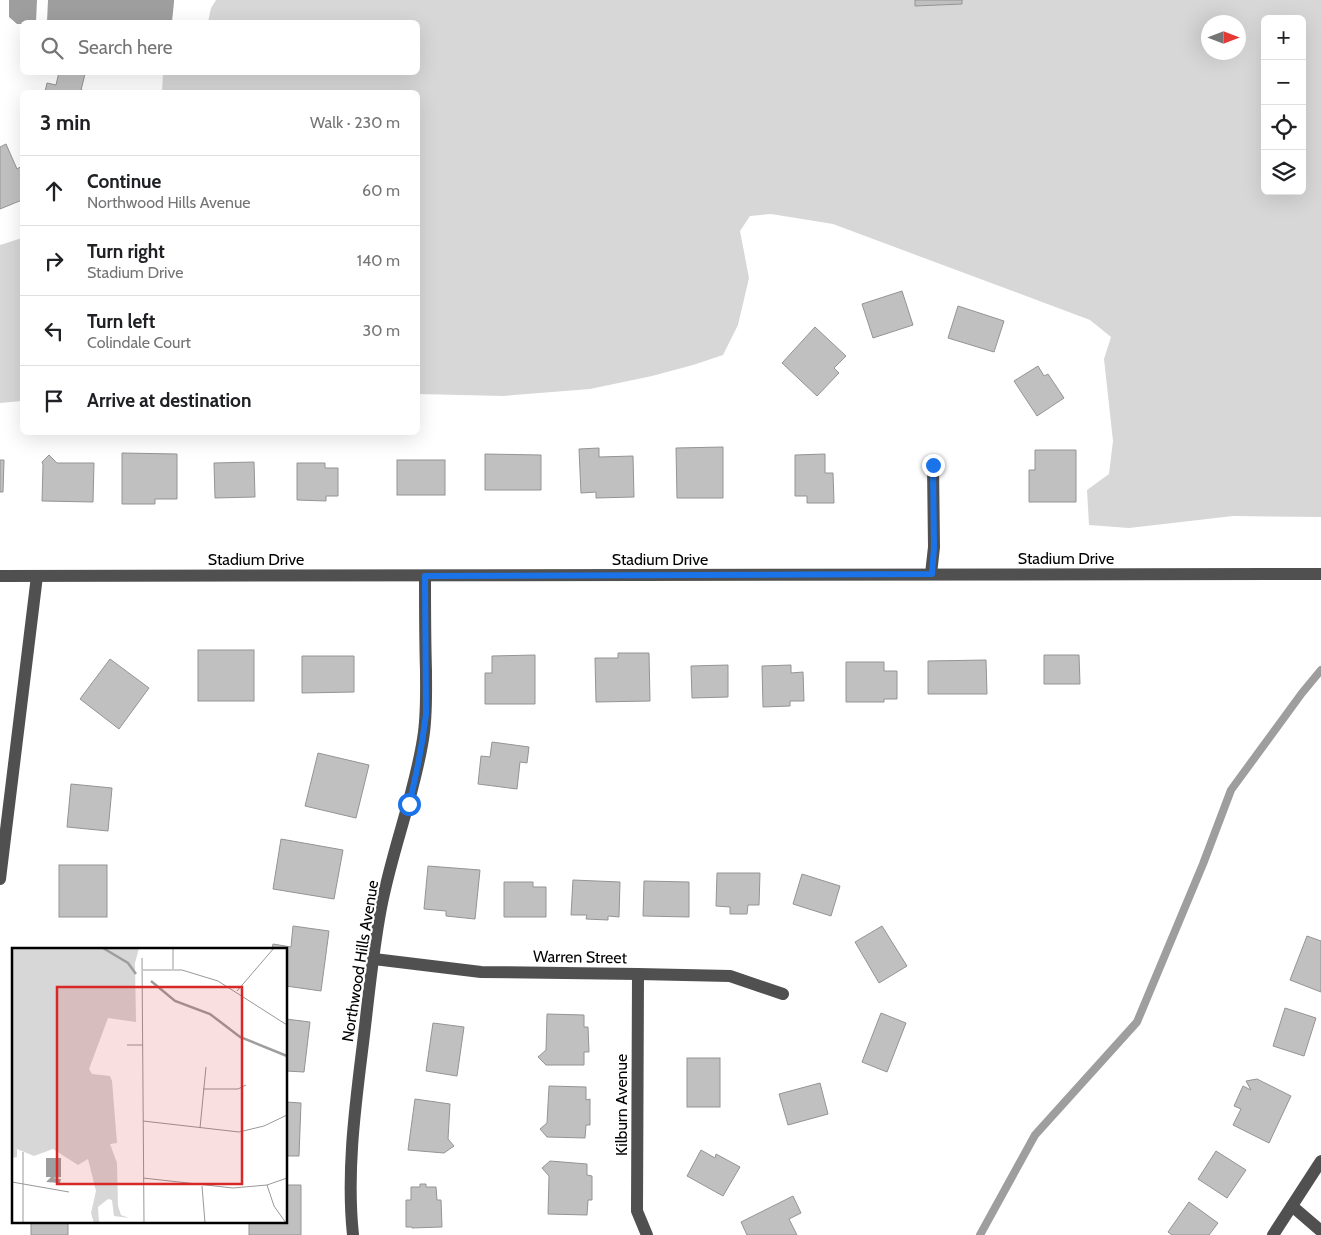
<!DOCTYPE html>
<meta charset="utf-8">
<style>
:root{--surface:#fff;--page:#f2f2f2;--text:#202124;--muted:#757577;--line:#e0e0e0}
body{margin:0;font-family:Cabin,sans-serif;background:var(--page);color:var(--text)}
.controls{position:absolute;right:15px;top:15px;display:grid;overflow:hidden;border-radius:8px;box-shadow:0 5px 20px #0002}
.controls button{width:45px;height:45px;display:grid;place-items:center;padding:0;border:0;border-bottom:1px solid var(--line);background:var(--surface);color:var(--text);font:25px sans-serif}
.compass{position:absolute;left:1201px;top:15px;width:45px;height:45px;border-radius:50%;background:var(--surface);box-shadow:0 5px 20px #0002;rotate:90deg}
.stop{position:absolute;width:15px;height:15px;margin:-11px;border:4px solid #1a73e8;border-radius:50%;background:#fff}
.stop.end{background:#1a73e8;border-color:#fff;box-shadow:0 1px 5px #0008}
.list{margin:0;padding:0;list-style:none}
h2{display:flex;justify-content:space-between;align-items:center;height:65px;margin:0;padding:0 20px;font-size:21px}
h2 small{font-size:16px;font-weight:400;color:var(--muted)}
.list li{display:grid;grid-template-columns:32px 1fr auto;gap:15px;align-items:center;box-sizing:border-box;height:70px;padding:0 20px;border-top:1px solid var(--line)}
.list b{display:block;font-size:19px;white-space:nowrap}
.list p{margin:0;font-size:16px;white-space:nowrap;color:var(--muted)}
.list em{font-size:16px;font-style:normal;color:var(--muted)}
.icon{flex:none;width:28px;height:28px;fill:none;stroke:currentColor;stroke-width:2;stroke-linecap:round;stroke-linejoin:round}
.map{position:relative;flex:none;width:1321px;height:1235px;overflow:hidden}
.search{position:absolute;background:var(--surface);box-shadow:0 5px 20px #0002;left:20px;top:20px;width:400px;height:55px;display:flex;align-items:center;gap:12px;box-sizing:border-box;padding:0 18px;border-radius:8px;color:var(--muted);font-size:19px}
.panel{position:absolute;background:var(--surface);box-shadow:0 5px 20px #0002;left:20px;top:90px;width:400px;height:345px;border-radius:8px}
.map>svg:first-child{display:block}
</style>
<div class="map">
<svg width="1321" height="1235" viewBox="0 0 1321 1235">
<rect width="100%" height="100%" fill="#fff"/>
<g fill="#d7d7d7" fill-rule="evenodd">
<path d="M216 0H1321V517L1233 516 1129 528 1089 525 1087 490 1109 474 1113 441 1104 359 1111 337 1090 320 833 224 771 214 750 216 740 231 749 278 738 325 723 355 693 365 652 376 590 389 503 396 418 394V92H162L163 73 418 72V22H208L211 8ZM1265 19H1302V191H1265ZM1208 22H1238V52H1208Z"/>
<polygon points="22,238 22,401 0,403 0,245"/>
</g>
<g fill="#9e9e9e">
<polygon points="9,0 37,0 36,22 22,22 22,24 17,24 9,17"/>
<polygon points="48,0 174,0 174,2 172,22 47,22"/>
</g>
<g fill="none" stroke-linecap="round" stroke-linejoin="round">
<polyline stroke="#9e9e9e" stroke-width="8" points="980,1235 1035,1135 1137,1022 1203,864 1231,790 1302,693 1321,670"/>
</g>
<g fill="#c0c0c0" stroke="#949494">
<polygon points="915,0 962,0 962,4 915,6"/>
<polygon points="59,72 78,72 85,74 81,90 89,92 45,92 47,83 56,85"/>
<polygon points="6,144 17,169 22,166 22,200 0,209 0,147"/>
<polygon points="902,291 913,325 873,338 862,304"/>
<polygon points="958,306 1004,321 994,352 948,338"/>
<polygon points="815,327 846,356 834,368 839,373 817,396 782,363"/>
<polygon points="1038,366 1044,376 1048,374 1064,398 1037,416 1014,381"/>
<polygon points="723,447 723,498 677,498 676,448"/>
<polygon points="599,448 599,457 633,456 634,497 596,498 596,492 581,493 579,449"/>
<polygon points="1035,450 1076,450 1076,502 1029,502 1029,470 1035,470"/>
<polygon points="122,453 177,454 177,499 155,499 155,504 122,504"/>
<polygon points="485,454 541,455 541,490 485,490"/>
<polygon points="825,454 825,473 833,473 834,503 807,503 807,496 795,496 795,455"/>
<polygon points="49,455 57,463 94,463 93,502 42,501 43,465 42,462"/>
<polygon points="0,460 4,460 3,492 0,492"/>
<rect x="397" y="460" width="48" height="35"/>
<polygon points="254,462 255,497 215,498 214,463"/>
<polygon points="297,463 325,463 325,468 338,468 338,496 326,496 326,501 297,500"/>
<rect x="198" y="650" width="56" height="51"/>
<polygon points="618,653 649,653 650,701 596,702 595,658 618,658"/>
<polygon points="535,655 535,704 485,704 485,673 492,673 492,656"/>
<polygon points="1044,655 1079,655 1080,684 1044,684"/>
<polygon points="302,656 354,656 354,692 302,693"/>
<polygon points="110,659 149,688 119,729 80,699"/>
<polygon points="986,660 987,694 928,694 928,661"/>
<polygon points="846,662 884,662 884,671 897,671 897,699 884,699 884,702 846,702"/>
<polygon points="728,665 728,697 692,698 691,666"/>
<polygon points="791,665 791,673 803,672 804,701 790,701 790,706 763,707 762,666"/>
<polygon points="492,742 529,747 527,763 520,762 517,789 478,784 481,756 490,757"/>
<polygon points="318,753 369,765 356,818 305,806"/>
<polygon points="71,784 112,788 108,831 67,827"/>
<polygon points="281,839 343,850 334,899 273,889"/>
<rect x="59" y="865" width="48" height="52"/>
<polygon points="428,866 480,870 475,919 446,916 446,911 424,909"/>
<polygon points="717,873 760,873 759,905 748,905 747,914 730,914 730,907 716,906"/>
<polygon points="802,874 840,886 831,916 793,904"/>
<polygon points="573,880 620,882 619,917 608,916 608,920 586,919 587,915 571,915"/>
<polygon points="644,881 689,882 689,917 643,916"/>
<polygon points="504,882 533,882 533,887 546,887 546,917 504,917"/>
<polygon points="293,926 329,931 321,991 286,986 286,949 272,949 273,944 291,947"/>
<polygon points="882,926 907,966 879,983 855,942"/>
<polygon points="1307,936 1321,941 1321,992 1290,980"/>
<polygon points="1285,1008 1316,1018 1304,1056 1273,1046"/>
<polygon points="881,1013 906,1023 887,1072 862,1062"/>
<polygon points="547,1014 584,1015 584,1027 588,1027 589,1052 584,1052 584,1065 546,1065 538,1057 546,1050"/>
<polygon points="286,1019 310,1022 304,1072 286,1071"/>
<polygon points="433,1023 464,1027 457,1076 426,1071"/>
<rect x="687" y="1058" width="33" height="49"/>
<polygon points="1257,1079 1291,1096 1269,1143 1233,1125 1241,1109 1234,1106 1243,1086 1251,1090 1246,1081"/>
<polygon points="820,1083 828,1114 788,1125 779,1094"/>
<polygon points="549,1086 586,1087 586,1100 590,1099 590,1125 586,1125 585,1138 547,1137 540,1129 547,1123"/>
<polygon points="415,1099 450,1104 448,1139 454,1146 444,1153 408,1150"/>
<polygon points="286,1102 301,1103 299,1156 286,1156"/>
<polygon points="701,1150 715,1158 716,1154 740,1167 723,1196 687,1176"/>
<polygon points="1216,1151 1246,1170 1227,1198 1198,1179"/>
<polygon points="550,1161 587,1164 587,1175 592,1176 592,1200 588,1200 587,1215 548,1214 549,1176 542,1168"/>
<polygon points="420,1184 426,1184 426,1187 436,1187 437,1200 441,1200 442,1227 412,1228 412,1227 406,1227 406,1200 411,1200 411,1187 420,1187"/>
<polygon points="286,1185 301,1185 301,1235 249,1235 249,1221 286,1221"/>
<polygon points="793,1196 801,1213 789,1219 797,1235 747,1235 741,1222"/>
<polygon points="1189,1202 1218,1223 1209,1235 1172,1235 1168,1232"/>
<rect x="31" y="1221" width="37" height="14"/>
</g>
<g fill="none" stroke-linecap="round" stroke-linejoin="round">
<g stroke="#505050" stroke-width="12">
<polyline points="931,574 934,547 933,465"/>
<polyline points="0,576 1321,574"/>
<polyline points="0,879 37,576"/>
<polyline points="374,959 481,972 638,974 730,976 783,994"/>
<polyline points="638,974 637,1211 647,1235"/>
<polyline points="1292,1206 1321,1231"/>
<path d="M353 1235C346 1169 356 1101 364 1035 369 993 373 950 381 908 392 850 414 796 423 739 427 716 426 693 426 671 425 639 425 608 425 576"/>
<polyline points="1273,1235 1321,1161"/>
</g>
</g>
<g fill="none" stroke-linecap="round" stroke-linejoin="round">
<path stroke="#1a73e8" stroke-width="6" d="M409 804C417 774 422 745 426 714L425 576 932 574 934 547 933 465"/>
</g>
<g text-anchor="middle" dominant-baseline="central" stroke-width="4.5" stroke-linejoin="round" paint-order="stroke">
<g font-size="16" fill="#000" stroke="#fff">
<text x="1066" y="558">Stadium Drive</text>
<text x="256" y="559">Stadium Drive</text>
<text x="660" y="559">Stadium Drive</text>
<text transform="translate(580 957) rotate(1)">Warren Street</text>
<text transform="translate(360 961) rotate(-81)">Northwood Hills Avenue</text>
<text transform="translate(621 1105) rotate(-90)">Kilburn Avenue</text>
</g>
</g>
<g transform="translate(12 948)">
<rect width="275" height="275" fill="#fff"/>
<path d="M0 0H127L123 15 124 74 96 70 77 121 80 126 98 128 100 133 105 195 98 196 105 215 106 258 109 267 117 270 102 268 100 252 96 251 86 259 87 275H82L79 265 84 243 76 211 66 217 41 201 22 208 5 201V209L0 210Z" fill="#d7d7d7"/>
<path d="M34 210H49V229L41 230 49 231 48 235 34 234 39 229H34Z" fill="#9e9e9e"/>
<path fill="none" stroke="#9e9e9e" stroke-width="2.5" d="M91 0 116 15 124 26M139 33 163 53 198 66 228 89 275 108"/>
<path fill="none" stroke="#999" stroke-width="1" d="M161 0V21M130 10 132 275M131 22H170L206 33 275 77M225 43 262 0M115 97H131M191 141H226L234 137M131 173 227 184 252 178 275 167M188 180 194 119M131 230 221 240 255 237 275 230M0 234 57 244M255 237 262 258 274 275M190 238 193 275M11 275V204"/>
<path fill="#d62828" fill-opacity="0.15" stroke="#d62828" stroke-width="2.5" d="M45 39H230V236H45Z"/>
<rect width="275" height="275" fill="none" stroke="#000" stroke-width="2.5"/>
</g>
</svg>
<div class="controls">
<button>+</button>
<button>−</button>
<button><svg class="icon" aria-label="locate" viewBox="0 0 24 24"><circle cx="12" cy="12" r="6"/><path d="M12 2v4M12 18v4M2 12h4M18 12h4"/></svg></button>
<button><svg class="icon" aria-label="layers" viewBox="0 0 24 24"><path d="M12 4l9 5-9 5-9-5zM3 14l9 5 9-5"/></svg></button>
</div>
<svg class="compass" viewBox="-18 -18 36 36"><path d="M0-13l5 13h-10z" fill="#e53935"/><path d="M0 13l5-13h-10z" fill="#757577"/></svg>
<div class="stop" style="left:409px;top:804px"></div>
<div class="stop end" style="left:933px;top:465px"></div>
<div class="search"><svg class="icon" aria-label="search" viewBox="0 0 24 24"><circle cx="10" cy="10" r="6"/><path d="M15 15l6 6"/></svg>Search here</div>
<section class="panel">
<h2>3 min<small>Walk · 230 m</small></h2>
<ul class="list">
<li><svg class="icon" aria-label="ahead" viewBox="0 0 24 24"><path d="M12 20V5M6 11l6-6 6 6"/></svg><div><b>Continue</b><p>Northwood Hills Avenue</p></div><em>60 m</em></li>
<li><svg class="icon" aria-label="right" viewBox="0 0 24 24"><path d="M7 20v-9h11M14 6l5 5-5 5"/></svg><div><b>Turn right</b><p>Stadium Drive</p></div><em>140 m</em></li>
<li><svg class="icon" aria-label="left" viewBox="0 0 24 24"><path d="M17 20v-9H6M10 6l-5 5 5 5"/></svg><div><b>Turn left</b><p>Colindale Court</p></div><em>30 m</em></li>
<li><svg class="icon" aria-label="arrive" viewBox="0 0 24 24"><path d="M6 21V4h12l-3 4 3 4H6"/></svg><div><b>Arrive at destination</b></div></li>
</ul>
</section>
</div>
